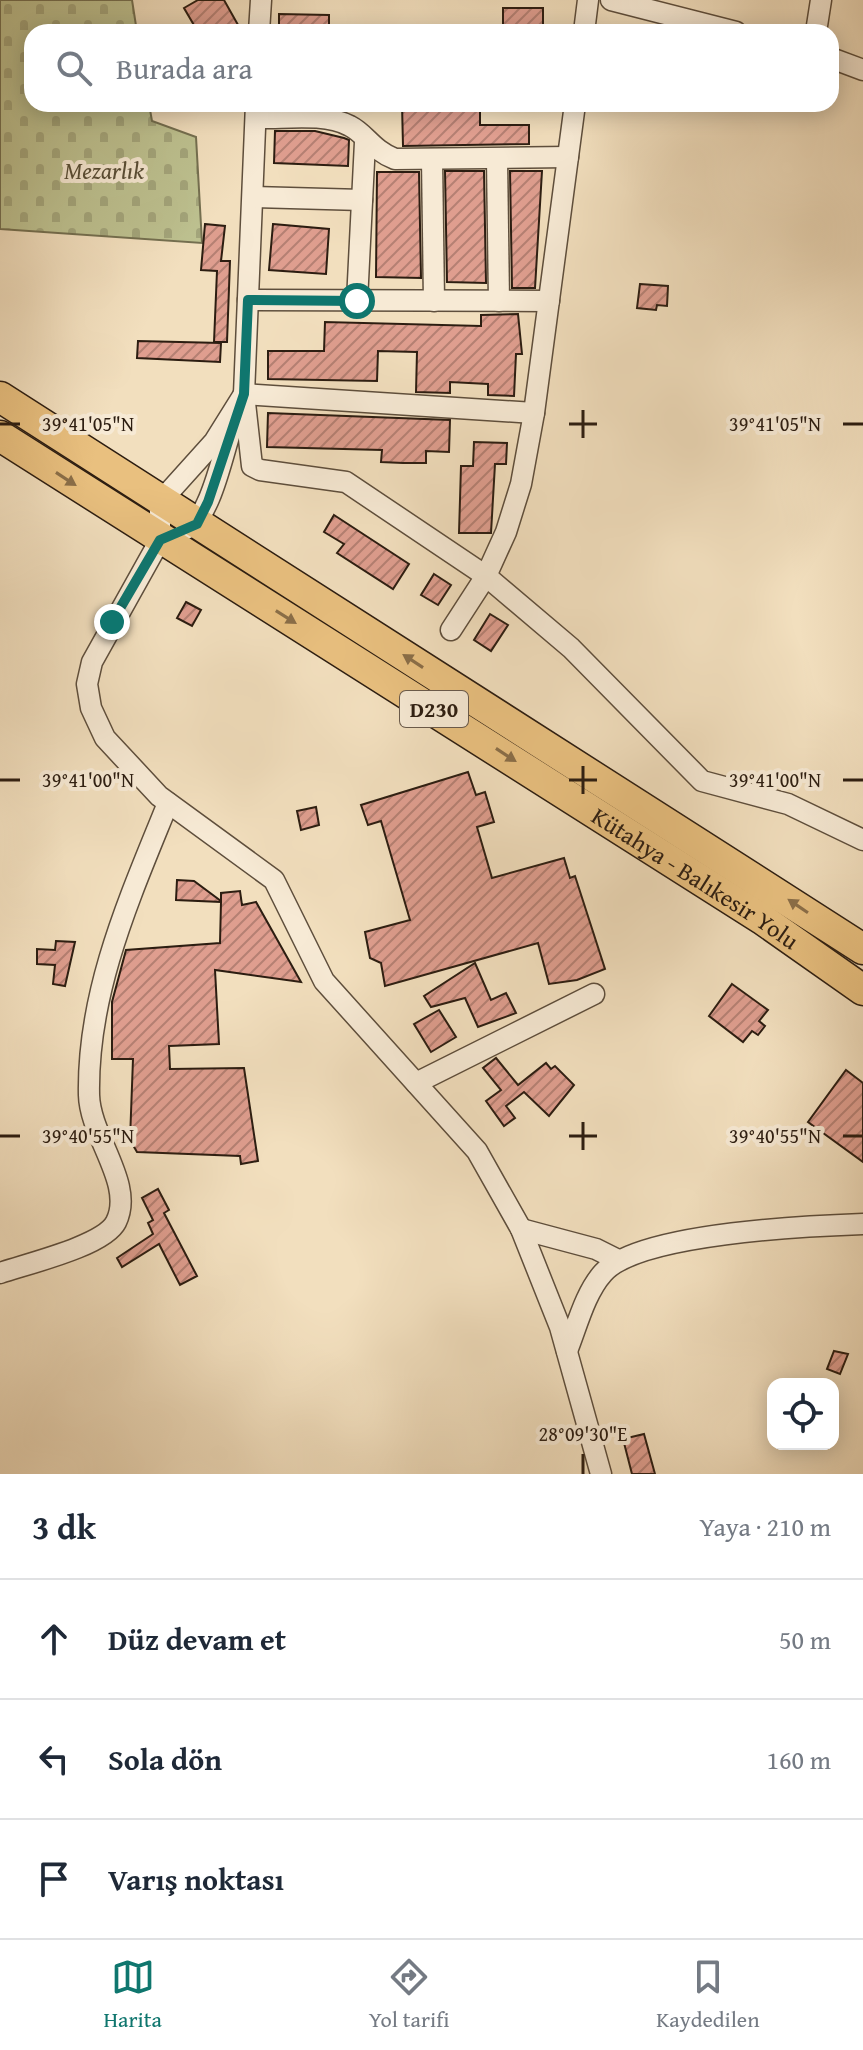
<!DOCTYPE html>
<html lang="tr">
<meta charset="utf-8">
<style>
:root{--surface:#fff;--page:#f6f6f7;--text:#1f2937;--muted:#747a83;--line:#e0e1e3;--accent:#0f766e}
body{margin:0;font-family:"Gentium Book Plus",serif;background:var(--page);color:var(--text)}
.controls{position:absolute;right:24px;bottom:24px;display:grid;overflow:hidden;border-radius:16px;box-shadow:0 4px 20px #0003}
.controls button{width:72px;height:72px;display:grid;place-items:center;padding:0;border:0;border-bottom:2px solid var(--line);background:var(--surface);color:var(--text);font:40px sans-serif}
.stop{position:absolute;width:24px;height:24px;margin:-18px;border:6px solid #0f766e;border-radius:50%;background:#fff}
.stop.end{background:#0f766e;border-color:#fff;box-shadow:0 2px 8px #0008}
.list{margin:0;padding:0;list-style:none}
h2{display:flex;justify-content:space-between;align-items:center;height:104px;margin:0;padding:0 32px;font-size:34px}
h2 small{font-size:26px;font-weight:400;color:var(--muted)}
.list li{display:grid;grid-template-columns:52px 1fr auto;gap:24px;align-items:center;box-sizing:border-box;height:120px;padding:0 32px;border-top:2px solid var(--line)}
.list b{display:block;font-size:30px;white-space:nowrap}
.list em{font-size:26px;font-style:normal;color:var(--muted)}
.icon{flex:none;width:44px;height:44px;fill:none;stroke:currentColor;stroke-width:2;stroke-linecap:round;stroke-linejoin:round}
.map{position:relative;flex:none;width:863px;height:1474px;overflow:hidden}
.search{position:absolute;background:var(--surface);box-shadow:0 4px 20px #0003;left:24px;right:24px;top:24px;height:88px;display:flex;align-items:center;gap:20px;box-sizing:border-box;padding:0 28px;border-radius:24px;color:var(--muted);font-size:30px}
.sheet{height:464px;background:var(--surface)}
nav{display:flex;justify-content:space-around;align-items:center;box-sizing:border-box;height:112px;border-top:2px solid var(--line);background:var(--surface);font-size:22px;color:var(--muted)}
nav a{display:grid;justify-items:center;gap:4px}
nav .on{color:var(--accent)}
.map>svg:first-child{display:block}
</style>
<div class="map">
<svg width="863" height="1474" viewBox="0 0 863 1474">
<defs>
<pattern id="cemetery-stones" width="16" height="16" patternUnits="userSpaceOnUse" patternTransform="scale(2)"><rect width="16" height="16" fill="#bdc190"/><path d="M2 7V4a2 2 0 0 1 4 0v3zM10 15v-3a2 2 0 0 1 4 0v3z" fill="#a3a57b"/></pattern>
<pattern id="building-hatch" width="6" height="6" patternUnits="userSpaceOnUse" patternTransform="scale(2)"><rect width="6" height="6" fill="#df9e8f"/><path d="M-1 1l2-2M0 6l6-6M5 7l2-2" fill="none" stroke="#b58073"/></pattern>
</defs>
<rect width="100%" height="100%" fill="#f2dfbe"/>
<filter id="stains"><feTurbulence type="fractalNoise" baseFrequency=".0025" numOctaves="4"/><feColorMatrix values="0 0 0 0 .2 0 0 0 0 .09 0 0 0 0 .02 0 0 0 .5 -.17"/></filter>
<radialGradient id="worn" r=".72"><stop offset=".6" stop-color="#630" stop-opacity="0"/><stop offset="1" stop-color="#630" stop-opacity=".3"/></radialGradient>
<polygon fill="url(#cemetery-stones)" stroke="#746f50" stroke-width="2" points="0,0 132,0 137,32 32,32 32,104 149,104 152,121 196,137 202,243 0,229"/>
<g fill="url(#building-hatch)" stroke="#2c1d11" stroke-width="2">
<polygon points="198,0 224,0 242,32 198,32 184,8"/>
<rect x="503" y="8" width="40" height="24"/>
<polygon points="279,14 329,15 329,32 279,32"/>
<polygon points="402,104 480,104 480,125 529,125 529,144 403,146"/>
<polygon points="275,131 315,131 344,138 349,140 348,166 274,163"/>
<polygon points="445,171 484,171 486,283 447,282"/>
<polygon points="510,171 542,171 535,288 512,288"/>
<polygon points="377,172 419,172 421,278 376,277"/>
<polygon points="205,224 225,226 221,261 230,261 227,342 214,342 217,271 201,270"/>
<polygon points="273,224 329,229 326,274 269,270"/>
<polygon points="640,284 668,286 667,306 657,305 656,310 637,308"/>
<polygon points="518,314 522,354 516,354 514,396 488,395 488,384 450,382 450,393 416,392 417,352 378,351 377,381 268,379 268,351 324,351 325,322 481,326 481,315"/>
<polygon points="138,341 221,343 220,362 137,358"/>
<polygon points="268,413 450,420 449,452 426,451 426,463 403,463 381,462 382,450 267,447"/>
<polygon points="474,442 507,443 506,464 495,464 491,533 459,533 461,466 473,466"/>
<polygon points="334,515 409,564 393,589 337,553 344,544 324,532"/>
<polygon points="434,574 451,585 438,605 421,595"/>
<polygon points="186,602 201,610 192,626 177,618"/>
<polygon points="490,614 508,625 491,651 474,640"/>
<polygon points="468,772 476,795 485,792 494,822 477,827 492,878 564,858 570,878 575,876 605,969 577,980 549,984 538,943 385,986 381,963 370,958 365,932 410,920 381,821 368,825 361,805"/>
<polygon points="316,807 319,825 301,830 297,811"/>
<polygon points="177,880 194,881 221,901 221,893 240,891 242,905 256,902 301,982 215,970 219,1044 169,1046 170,1069 244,1068 258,1161 241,1164 240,1156 137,1152 130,1140 133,1059 112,1059 112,1002 126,950 220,943 221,902 176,900"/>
<polygon points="56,941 75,942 65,986 53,984 55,965 37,964 37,949 55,950"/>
<polygon points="475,963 491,1000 506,993 516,1013 478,1027 465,998 431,1007 424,996"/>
<polygon points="732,984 768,1010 759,1021 765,1026 758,1035 752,1031 743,1042 709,1016"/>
<polygon points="439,1010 456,1037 431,1052 414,1024"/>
<polygon points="496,1058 518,1085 546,1063 551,1069 555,1066 574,1085 549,1116 524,1092 506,1106 515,1118 504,1126 486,1101 501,1090 483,1068"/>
<polygon points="846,1070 863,1083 863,1162 808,1122"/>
<polygon points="158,1189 169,1210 164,1213 197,1276 180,1285 159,1244 122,1267 117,1258 153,1234 148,1223 153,1220 142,1198"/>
<polygon points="834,1351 848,1354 840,1374 827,1369"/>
<polygon points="644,1434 655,1474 632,1474 623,1439"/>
</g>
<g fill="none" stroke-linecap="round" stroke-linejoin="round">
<defs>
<g id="minor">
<polyline points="611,0 736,32"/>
<polyline points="259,32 261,0"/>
<polyline points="584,32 588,0"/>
<polyline points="816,32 821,0"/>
<polyline points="831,58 863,70"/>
<polyline points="256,104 244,394 252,466 260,470 346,482 486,576 571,648 702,781 788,804 863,840"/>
<path d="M256 118C284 119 324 112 350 126 366 134 372 150 395 159L568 157"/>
<polyline points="432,159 434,301"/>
<polyline points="497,159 499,301"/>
<polyline points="253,197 362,200"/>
<polyline points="248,300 549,301"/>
<polyline points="357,301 365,142"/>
<polyline points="244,394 214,442 160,502 160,540 92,662 87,684 91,708 105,738 159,796 274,880 324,981 477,1151 521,1229 560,1327 601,1474"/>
<polyline points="244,394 534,413"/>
<path d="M186 529C210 519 222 456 231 430"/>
<polyline points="451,630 486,576 506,532 521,484 534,413 575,104"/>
<polyline points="416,1083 594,994"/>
<polyline points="521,1229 596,1249 618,1260"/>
<path d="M0 1273C26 1264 104 1246 116 1222 135 1184 90 1137 89 1095 87 991 130 897 168 803"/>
<path d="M567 1351C577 1326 585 1293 603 1273 638 1233 807 1226 863 1224"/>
</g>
<g id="highway">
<polyline points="0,397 863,949"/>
<path id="s1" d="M0 436 762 919 863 990"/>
</g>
</defs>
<use href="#minor" stroke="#5e4e3c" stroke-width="23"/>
<use href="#highway" stroke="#2c1d11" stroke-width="33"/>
<use href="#minor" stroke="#f7ead5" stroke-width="20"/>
<use href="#highway" stroke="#e9c07f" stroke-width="30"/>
</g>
<defs><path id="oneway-solid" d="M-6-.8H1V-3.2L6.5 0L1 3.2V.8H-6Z" transform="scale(2)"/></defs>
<g fill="#8a6e48">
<use href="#oneway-solid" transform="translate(66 479) rotate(33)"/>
<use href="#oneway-solid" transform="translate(286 617) rotate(32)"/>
<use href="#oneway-solid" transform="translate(413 661) rotate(-147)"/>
<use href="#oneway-solid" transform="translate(506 755) rotate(33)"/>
<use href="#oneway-solid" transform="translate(798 906) rotate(-146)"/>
</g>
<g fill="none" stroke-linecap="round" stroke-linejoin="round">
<polyline stroke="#0f766e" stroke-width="10" points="112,622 160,540 197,524 208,502 244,394 248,300 357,301"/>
</g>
<path fill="none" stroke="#2c1d11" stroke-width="3" d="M583 410V438M0 424H20M569 424H597M843 424H863M583 766V794M0 780H20M569 780H597M843 780H863M583 1122V1150M0 1136H20M569 1136H597M843 1136H863M583 1454V1474"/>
<g text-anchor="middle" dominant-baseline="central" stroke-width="8" stroke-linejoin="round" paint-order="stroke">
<rect fill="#f7ead5" stroke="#695a4c" stroke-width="2" x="400" y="691" width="68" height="36" rx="6"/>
<g font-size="22" font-weight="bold" fill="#2c1d11">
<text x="434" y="709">D230</text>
</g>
<g font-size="24" font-style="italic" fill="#584e37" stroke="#f7ead5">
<text x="104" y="170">Mezarlık</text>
</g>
<g font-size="24" fill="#2c1d11" stroke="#f7ead5">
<text stroke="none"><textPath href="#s1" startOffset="824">Kütahya - Balıkesir Yolu</textPath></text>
</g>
</g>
<g font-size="20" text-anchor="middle" fill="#2c1d11" stroke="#f7ead5" stroke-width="8" stroke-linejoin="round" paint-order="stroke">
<text x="88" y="431">39°41'05"N</text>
<text x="775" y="431">39°41'05"N</text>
<text x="88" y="787">39°41'00"N</text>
<text x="775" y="787">39°41'00"N</text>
<text x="88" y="1143">39°40'55"N</text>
<text x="775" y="1143">39°40'55"N</text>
<text x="583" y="1441">28°09'30"E</text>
</g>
<rect width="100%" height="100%" filter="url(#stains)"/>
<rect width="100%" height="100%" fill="url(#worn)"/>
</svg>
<div class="controls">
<button><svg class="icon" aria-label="locate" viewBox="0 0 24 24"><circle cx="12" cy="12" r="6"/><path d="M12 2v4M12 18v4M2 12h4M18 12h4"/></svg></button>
</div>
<div class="stop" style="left:357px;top:301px"></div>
<div class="stop end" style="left:112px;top:622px"></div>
<div class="search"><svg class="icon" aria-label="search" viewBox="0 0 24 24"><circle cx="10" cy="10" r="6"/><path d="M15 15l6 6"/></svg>Burada ara</div>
</div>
<section class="sheet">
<h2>3 dk<small>Yaya · 210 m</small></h2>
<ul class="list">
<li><svg class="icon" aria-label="ahead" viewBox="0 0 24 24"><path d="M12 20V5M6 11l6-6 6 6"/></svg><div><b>Düz devam et</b></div><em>50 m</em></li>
<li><svg class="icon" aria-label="left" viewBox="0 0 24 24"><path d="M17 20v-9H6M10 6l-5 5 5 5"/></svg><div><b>Sola dön</b></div><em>160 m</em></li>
<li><svg class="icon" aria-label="arrive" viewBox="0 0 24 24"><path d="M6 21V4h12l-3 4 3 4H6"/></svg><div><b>Varış noktası</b></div></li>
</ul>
</section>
<nav>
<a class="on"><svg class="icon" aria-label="map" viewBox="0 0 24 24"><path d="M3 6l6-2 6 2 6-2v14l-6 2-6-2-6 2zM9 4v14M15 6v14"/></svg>Harita</a>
<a><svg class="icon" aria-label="directions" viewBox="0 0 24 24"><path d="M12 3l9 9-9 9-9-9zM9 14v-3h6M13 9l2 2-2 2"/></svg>Yol tarifi</a>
<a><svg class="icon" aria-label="saved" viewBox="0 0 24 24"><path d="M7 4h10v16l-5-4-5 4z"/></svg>Kaydedilen</a>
</nav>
